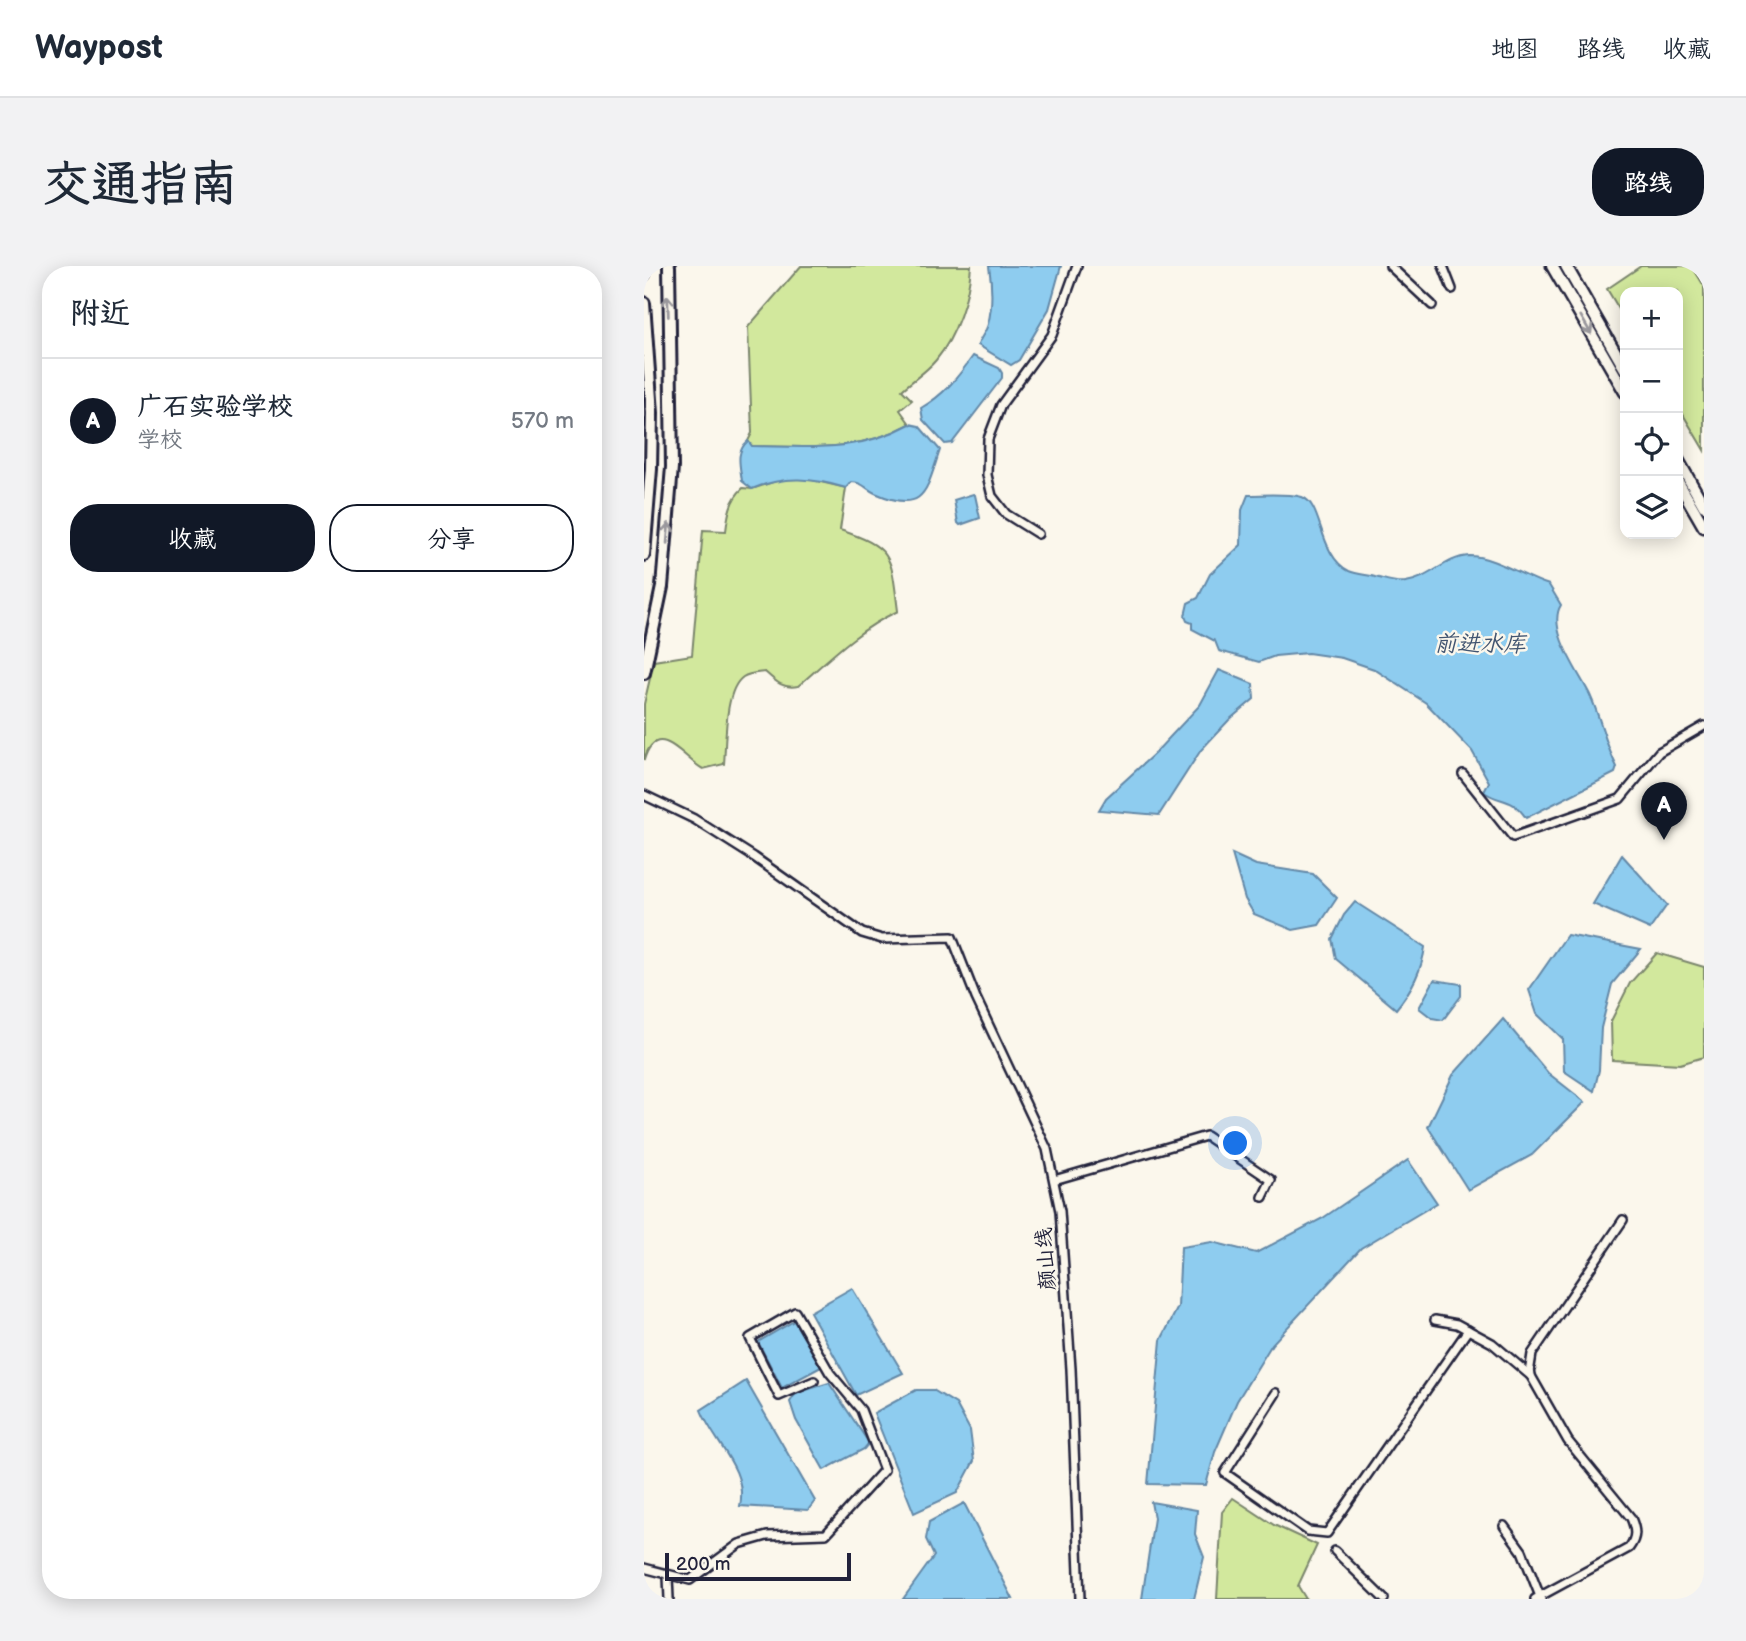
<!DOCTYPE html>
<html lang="zh">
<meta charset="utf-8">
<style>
:root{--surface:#fff;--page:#f2f2f3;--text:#1f2937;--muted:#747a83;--line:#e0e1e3;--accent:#111827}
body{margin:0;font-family:"Balsamiq Sans","LXGW WenKai TC",sans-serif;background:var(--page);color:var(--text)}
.controls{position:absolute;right:21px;top:21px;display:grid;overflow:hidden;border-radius:14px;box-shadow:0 4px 18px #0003}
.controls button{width:63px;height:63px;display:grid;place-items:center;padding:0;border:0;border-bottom:2px solid var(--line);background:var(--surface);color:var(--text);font:35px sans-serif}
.scale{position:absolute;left:21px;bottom:18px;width:186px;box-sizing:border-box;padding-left:7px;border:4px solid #22223b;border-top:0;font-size:19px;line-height:24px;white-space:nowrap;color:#22223b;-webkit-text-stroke:5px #fbf7ec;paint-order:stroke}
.you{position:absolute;left:592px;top:878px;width:24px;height:24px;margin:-18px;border:5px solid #fff;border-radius:50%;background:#1a73e8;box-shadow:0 0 0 10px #1a73e833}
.badge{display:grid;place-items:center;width:46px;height:46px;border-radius:50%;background:var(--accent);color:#fff;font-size:23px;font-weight:700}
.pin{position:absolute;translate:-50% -58px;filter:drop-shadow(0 2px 4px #0008)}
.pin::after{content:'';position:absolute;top:37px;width:24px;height:21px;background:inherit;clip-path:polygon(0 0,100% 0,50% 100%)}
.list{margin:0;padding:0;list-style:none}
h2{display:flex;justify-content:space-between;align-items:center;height:91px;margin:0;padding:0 28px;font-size:30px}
h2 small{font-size:23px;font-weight:400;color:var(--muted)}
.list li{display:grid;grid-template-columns:46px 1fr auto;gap:21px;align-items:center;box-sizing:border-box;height:126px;padding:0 28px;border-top:2px solid var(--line)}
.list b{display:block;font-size:26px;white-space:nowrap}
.list p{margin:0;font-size:23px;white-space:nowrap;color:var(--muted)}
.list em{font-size:23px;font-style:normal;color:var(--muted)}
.actions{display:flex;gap:14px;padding:21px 28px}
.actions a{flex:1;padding:16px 0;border:2px solid var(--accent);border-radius:28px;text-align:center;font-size:24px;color:var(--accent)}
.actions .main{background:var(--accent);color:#fff}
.icon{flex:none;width:38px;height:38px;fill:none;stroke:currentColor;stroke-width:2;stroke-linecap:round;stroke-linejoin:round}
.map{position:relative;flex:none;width:1060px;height:1333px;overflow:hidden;border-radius:28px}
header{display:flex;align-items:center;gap:42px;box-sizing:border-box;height:98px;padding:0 35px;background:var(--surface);border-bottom:2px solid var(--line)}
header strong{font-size:33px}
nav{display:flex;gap:38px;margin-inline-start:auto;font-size:24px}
.intro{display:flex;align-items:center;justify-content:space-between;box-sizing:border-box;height:168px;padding:0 42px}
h1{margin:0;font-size:49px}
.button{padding:18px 32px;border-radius:28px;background:var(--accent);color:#fff;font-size:24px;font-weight:700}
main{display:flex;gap:42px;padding:0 42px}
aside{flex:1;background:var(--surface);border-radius:28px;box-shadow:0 4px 18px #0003}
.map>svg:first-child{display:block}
</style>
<header>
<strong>Waypost</strong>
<nav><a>地图</a><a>路线</a><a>收藏</a></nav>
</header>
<div class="intro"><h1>交通指南</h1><a class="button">路线</a></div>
<main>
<aside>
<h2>附近<small></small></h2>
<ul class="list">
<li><span class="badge">A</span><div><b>广石实验学校</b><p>学校</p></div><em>570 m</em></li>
</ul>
<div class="actions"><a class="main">收藏</a><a>分享</a></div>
</aside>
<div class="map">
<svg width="1060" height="1333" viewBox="0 0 1060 1333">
<rect width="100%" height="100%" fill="#fbf7ec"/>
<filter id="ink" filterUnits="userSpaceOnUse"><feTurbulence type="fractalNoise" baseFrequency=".0143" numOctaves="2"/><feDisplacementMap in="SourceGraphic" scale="14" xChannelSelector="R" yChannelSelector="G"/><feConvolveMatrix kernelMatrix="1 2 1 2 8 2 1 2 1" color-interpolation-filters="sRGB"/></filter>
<g filter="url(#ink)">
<g fill="#d2e89d" stroke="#7a856c" stroke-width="2">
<path d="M157 0H327C325 31 312 70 292 94 283 105 269 114 258 124L268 134 256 144 266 158C213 187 165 181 108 180L104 175 108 167 104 61Z"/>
<polygon points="997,0 1048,0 1060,20 1060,184 1034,140 1034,26 981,26 981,53 963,23"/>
<path d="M160 212 202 222 196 264C251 282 247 292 254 345 215 363 186 392 154 420 139 423 132 416 121 406 114 407 105 407 99 411 80 424 82 476 80 498L59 503C40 493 13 451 0 494V438L10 395 48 389 59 264 82 265C84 248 86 234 99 222L108 223 138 213Z"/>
<polygon points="1013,687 1060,701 1060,791 1036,798 968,794 967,755 986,717"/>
<polygon points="589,1232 630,1259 673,1279 654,1320 662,1333 573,1333 578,1246"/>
</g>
<g fill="#8eccef" stroke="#6388a7" stroke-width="2">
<path d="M345 0H417L405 43 375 94 367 99 334 79C336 72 342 66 344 58 349 39 348 19 345 0Z"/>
<path d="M329 90 355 102 358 107V112L308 177 301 178 279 154 277 142C300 129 314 111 329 90Z"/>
<path d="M266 158 275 160 296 184C282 225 281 249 231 227 222 223 219 216 207 216L202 222C169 212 140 209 108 223L98 215C96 199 91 186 104 175L108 180C166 181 213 187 266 158Z"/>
<polygon points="329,228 331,229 336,252 316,259 314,257 310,234"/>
<path d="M604 229C621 229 642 227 658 231 679 238 674 289 705 305 712 308 723 309 731 311 740 313 752 318 762 316 785 313 802 291 825 290 849 290 882 312 905 319L917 339C902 363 936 408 946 429 957 453 961 478 973 501L971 507 882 552C867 530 858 538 840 526L845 516 828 485 782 437 730 403 698 392 664 387 631 390 615 396 575 385 571 375 548 363V357L543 355 541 350 544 337 554 332 566 308 597 279 598 244Z"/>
<polygon points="575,404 609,418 610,433 585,454 557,484 515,549 455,544 462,532 511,487 556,439"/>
<polygon points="588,588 612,599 669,608 693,632 675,659 649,664 610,648 601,633"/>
<polygon points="978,589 1023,639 1006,663 949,638"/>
<path d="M711 636 781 681C778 704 767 725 752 743L692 693 688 673 700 649Z"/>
<polygon points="923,669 997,683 968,718 957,762 955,804 950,825 920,805 919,773 893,748 885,724"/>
<polygon points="790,714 817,718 817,730 799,754 788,752 775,742"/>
<polygon points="859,753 904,807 941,836 888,889 824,924 784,861 809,809"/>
<polygon points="764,894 793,937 717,982 628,1078 593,1135 571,1186 562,1219 504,1218 517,1074 534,1041 537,981 568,976 612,987 679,952"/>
<polygon points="208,1022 259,1107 212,1129 166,1046"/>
<polygon points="150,1055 177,1101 138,1122 114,1076"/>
<path d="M102 1115 171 1235 164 1244 96 1240C104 1203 69 1176 57 1144Z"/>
<polygon points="185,1117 225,1177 220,1183 180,1204 152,1154 146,1136 152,1127"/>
<polygon points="272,1124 289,1124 312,1138 326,1164 330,1195 313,1227 270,1247 230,1147"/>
<polygon points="507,1236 553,1244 551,1268 560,1291 550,1333 498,1333 510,1252"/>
<polygon points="320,1237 369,1333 259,1333 290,1290 282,1273 285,1256"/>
</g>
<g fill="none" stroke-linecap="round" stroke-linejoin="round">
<defs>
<g id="street">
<polyline points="746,0 788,39"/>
<polyline points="799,0 808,23"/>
<polyline points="394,268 362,248 348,230 343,209 344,173 357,139 408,69 433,0"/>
<polyline points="819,508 869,571 976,533 1015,486 1060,460"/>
<polyline points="0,529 50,553 110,591 218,667 238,673 308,671 332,732 403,883 416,945 427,1103 436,1333"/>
<polyline points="410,914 562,870 627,914 619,931"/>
<path d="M791 1054 813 1058 848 1077 887 1110 924 1175 987 1252C992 1264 993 1271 985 1282L891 1333"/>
<polyline points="887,1110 886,1101 888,1088 979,954"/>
<polyline points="632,1127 581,1207 664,1265 683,1267 824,1064"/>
<polyline points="860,1260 878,1285 897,1333"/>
<polyline points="691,1285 740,1333"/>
<polyline points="0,1302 46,1314 95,1278 123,1270 182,1268 240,1204 217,1144 186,1107 151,1046 106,1072 135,1130 170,1115"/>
<polyline points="24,1310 25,1333"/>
</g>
<g id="secondary">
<polyline points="908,0 981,126"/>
<polyline points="922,0 981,103"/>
<polyline points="1034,194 1060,240"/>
<polyline points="1034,216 1060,261"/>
</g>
<g id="primary">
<polyline points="0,8 1,0"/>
<polyline points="0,37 8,147 7,203 0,289"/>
<polyline points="0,407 18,321 28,201 25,0"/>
</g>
</defs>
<use href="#street" stroke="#22223b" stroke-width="12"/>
<use href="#secondary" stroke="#22223b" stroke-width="15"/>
<use href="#primary" stroke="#22223b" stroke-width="16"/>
<use href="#street" stroke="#fbf7ec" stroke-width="7"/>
<use href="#secondary" stroke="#fbf7ec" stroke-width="10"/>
<use href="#primary" stroke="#fbf7ec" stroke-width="10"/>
</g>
<defs><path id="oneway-shaft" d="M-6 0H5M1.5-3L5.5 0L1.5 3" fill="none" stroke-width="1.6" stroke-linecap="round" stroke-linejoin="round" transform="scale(1.75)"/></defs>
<g stroke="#99979c">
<use href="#oneway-shaft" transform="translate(24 40) rotate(-92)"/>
<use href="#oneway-shaft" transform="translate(942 59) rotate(60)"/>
<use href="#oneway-shaft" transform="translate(24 267) rotate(-85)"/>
</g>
</g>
<g text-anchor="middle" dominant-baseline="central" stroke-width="5" stroke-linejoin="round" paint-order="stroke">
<g font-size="21" fill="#22223b" stroke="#fbf7ec">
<text transform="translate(402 993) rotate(-94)">颜山线</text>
</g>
<g font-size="23" font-style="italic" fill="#425571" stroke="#fbf7ec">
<text x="836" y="378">前进水库</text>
</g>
</g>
</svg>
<div class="controls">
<button>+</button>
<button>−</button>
<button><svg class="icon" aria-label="locate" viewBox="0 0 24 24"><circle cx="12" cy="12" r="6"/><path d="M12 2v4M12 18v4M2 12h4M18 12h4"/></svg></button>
<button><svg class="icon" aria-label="layers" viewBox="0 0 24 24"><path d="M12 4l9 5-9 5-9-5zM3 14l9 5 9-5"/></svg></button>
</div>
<div class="scale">200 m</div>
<div class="you"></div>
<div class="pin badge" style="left:1020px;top:574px">A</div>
</div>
</main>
